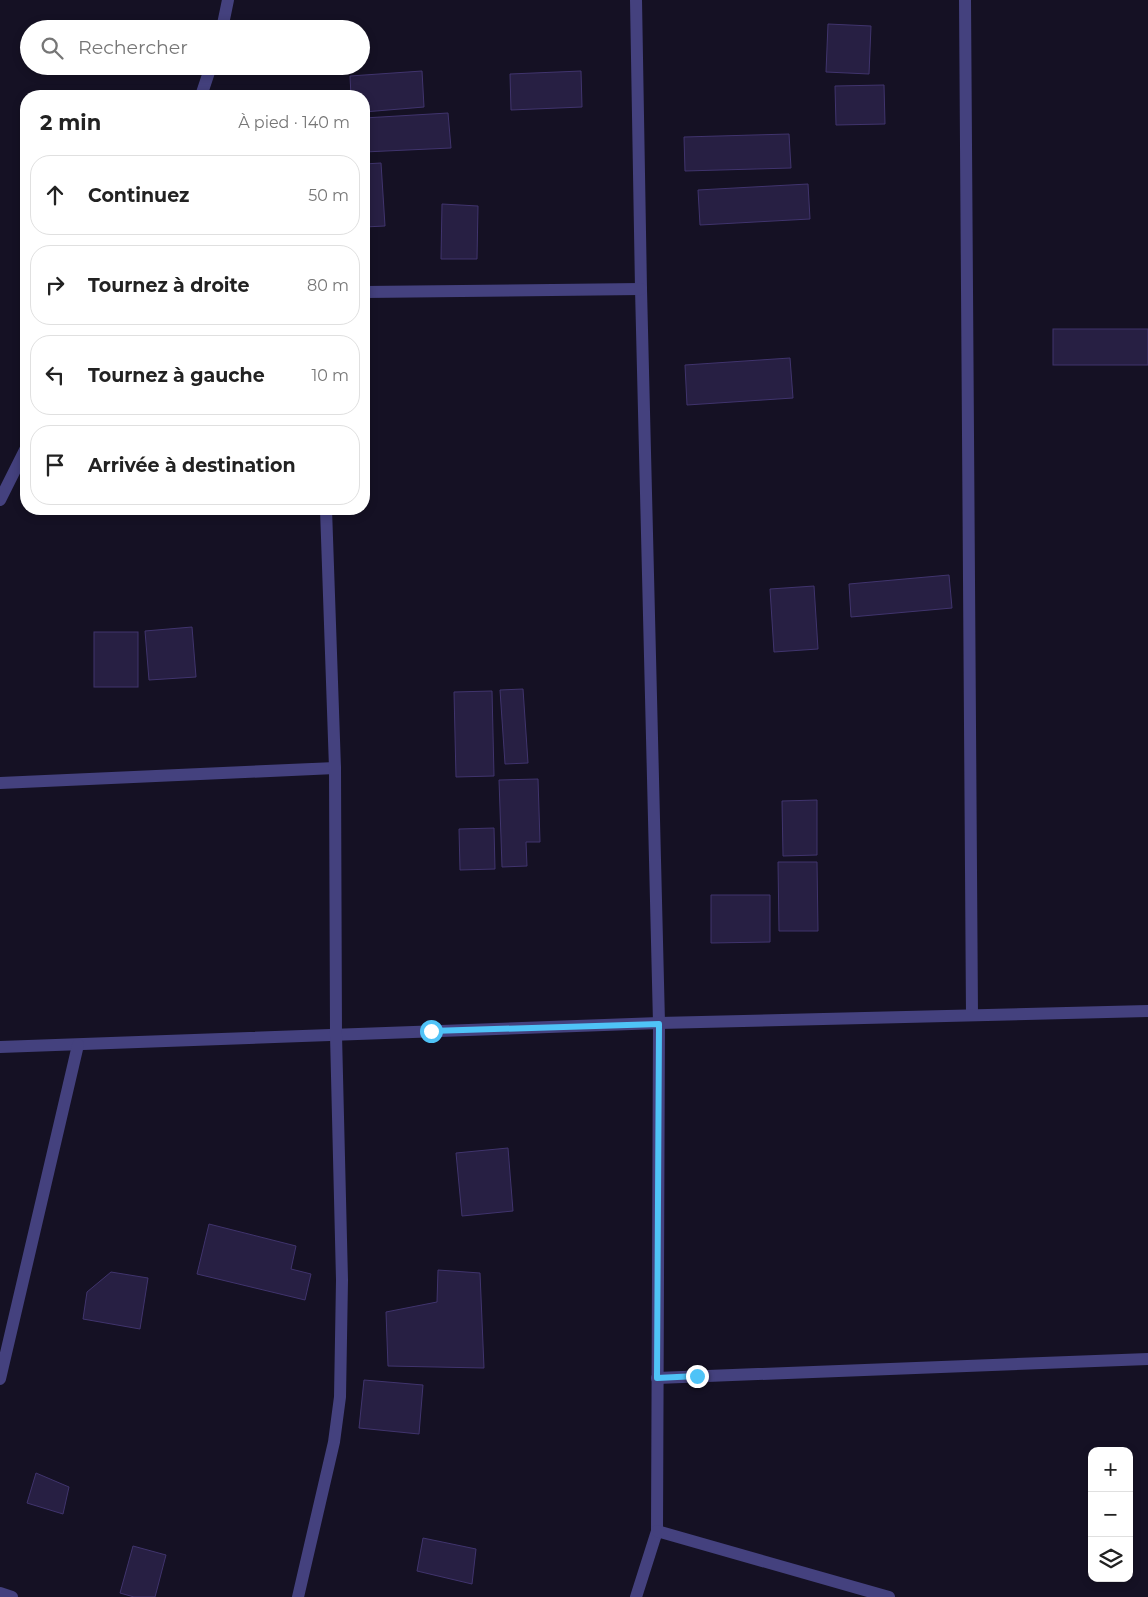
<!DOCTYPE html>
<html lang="fr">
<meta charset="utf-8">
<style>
:root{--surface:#fff;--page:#f2f2f2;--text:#222;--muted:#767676;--line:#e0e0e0}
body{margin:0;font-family:Montserrat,sans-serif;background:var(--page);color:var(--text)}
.controls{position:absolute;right:15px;bottom:15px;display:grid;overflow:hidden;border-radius:10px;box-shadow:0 2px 8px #0003}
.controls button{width:45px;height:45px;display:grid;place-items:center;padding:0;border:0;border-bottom:1px solid var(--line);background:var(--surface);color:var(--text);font:25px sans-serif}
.stop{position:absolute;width:15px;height:15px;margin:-11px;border:4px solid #4fc3f7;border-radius:50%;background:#fff}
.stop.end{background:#4fc3f7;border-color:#fff;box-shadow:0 1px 5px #0008}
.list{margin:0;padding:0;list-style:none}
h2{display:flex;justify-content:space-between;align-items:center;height:65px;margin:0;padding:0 20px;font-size:21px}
h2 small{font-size:16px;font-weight:400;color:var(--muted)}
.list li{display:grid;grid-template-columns:32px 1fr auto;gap:15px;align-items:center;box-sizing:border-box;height:80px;margin:0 10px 10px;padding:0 10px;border:1px solid var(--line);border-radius:20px}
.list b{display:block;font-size:19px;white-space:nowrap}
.list em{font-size:16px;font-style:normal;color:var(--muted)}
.icon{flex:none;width:28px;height:28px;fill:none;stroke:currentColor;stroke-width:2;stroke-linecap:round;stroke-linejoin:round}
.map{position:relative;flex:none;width:1148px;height:1597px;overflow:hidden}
.search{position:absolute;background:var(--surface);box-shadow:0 2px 8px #0003;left:20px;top:20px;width:350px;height:55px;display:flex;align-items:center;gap:12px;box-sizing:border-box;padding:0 18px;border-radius:28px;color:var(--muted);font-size:19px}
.panel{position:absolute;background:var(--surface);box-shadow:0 2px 8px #0003;left:20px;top:90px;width:350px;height:425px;border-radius:20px}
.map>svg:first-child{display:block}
</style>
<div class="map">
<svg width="1148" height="1597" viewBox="0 0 1148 1597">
<rect width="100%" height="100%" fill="#151124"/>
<g fill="#271f43" stroke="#40346d">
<polygon points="828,24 871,26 869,74 826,72"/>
<polygon points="422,71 424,107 364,112 364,96 351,96 350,76"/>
<polygon points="581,71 582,107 511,110 510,74"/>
<polygon points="884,85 885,124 836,125 835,86"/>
<polygon points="448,113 451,148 364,152 364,118"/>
<polygon points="789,134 791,168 685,171 684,137"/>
<polygon points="381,163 385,226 364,227 364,164"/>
<polygon points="808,184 810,219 700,225 698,190"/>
<polygon points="442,204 478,206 477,259 441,259"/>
<rect x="1053" y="329" width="95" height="36"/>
<polygon points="790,358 793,398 687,405 685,365"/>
<polygon points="949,575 952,608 851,617 849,584"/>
<polygon points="814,586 818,649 774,652 770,589"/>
<polygon points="192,627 196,677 149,680 145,631"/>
<rect x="94" y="632" width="44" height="55"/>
<polygon points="523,689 528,763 505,764 500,690"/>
<polygon points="492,691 494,776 456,777 454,692"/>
<polygon points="538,779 540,842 526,842 527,866 502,867 499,780"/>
<polygon points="817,800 817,855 783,856 782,801"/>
<polygon points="494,828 495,869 460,870 459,829"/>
<polygon points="778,862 817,862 818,931 779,931"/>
<polygon points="711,895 770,895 770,942 711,943"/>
<polygon points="508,1148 513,1211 462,1216 456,1153"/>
<polygon points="209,1224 296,1246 291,1269 311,1274 305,1300 197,1274"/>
<polygon points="438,1270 480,1273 484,1368 388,1366 386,1312 437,1302"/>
<polygon points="111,1272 148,1278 140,1329 83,1319 87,1292"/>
<polygon points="364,1380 423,1385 419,1434 359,1428"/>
<polygon points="36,1473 69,1487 63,1514 27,1503"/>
<polygon points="423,1538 476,1549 472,1584 417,1571"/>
<polygon points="133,1546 166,1555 155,1597 134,1597 120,1593"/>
</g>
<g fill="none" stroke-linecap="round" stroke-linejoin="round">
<g stroke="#44417e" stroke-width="12">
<polyline points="636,0 641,289 659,1023 657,1531 636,1597"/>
<polyline points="965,0 972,1015"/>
<polyline points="222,29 228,0"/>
<polyline points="201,96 211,66"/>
<polyline points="364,292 641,289"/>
<polyline points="0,500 26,448"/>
<polyline points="0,783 335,768"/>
<polyline points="0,1047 659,1023 1148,1011"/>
<polyline points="657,1378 1148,1359"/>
<polyline points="0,1379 78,1045"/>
<polyline points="657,1531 889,1597"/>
<polyline points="0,1593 12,1597"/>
<polyline points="298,1597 334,1442 340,1397 342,1280 336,1035 335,768 326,509"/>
</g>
</g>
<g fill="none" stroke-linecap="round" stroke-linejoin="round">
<polyline stroke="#4fc3f7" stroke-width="6" points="431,1031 659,1024 657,1378 697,1376"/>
</g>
</svg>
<div class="controls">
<button>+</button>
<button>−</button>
<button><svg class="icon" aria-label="layers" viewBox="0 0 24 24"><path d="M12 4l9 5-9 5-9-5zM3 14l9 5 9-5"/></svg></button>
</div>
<div class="stop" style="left:431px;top:1031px"></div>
<div class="stop end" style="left:697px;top:1376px"></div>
<div class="search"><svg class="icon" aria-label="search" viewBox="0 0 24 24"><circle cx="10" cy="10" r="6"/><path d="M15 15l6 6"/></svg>Rechercher</div>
<section class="panel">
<h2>2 min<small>À pied · 140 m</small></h2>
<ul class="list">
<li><svg class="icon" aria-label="ahead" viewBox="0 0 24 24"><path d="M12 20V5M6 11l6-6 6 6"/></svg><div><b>Continuez</b></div><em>50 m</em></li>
<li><svg class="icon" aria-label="right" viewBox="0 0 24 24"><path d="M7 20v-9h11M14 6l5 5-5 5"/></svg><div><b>Tournez à droite</b></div><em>80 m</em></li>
<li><svg class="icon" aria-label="left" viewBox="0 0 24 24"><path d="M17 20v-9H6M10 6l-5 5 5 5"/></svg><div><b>Tournez à gauche</b></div><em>10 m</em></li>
<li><svg class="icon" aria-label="arrive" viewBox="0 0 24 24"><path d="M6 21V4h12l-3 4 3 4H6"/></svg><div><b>Arrivée à destination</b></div></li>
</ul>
</section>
</div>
